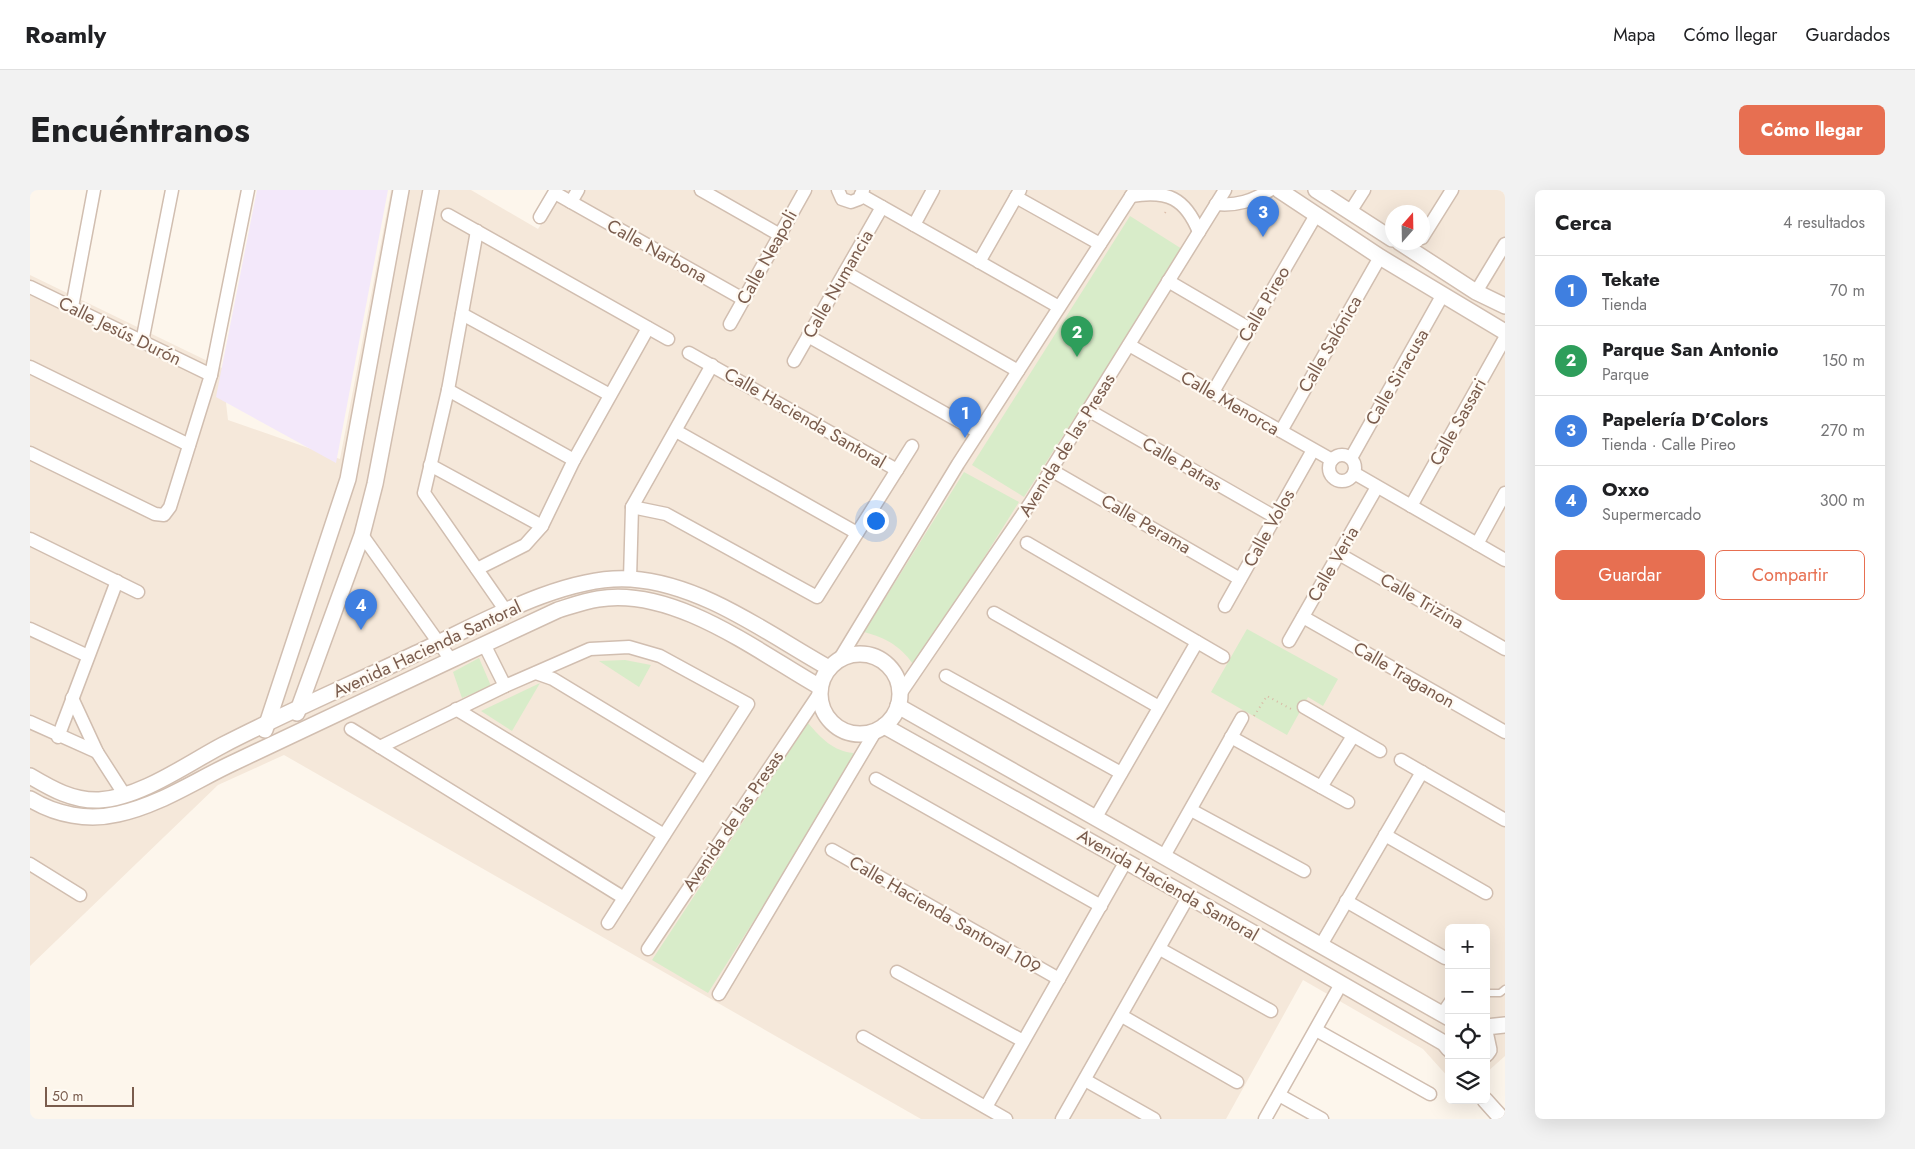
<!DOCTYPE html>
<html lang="es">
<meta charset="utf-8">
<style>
:root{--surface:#fff;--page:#f2f2f2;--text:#202124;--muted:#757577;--line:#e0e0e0;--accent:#e76f51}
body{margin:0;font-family:Jost,sans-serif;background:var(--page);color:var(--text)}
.controls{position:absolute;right:15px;bottom:15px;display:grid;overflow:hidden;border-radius:8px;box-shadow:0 5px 20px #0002}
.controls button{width:45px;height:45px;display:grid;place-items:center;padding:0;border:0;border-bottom:1px solid var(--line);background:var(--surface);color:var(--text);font:25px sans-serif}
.compass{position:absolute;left:1355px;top:15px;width:45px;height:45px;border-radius:50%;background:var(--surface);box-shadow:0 5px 20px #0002;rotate:20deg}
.scale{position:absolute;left:15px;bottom:12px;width:89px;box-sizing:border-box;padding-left:5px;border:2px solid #7a5c4d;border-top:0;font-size:14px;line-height:18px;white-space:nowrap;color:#7a5c4d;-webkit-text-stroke:4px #fffaf3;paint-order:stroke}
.you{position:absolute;left:845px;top:330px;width:18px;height:18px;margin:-12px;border:4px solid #fff;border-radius:50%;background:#1a73e8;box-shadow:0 0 0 8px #1a73e833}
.badge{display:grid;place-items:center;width:32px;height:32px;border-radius:50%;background:var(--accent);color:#fff;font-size:16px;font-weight:700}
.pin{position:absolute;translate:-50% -41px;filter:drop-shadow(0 1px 2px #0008)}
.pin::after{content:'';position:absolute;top:26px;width:18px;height:15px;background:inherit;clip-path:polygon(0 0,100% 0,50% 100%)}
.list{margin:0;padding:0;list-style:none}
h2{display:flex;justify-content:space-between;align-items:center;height:65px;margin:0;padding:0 20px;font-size:21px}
h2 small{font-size:16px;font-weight:400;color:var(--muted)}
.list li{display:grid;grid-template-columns:32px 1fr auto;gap:15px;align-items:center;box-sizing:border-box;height:70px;padding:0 20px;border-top:1px solid var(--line)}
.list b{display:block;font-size:19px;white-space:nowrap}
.list p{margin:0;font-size:16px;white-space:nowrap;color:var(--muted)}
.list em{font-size:16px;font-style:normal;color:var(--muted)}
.actions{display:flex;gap:10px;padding:15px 20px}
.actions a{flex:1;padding:11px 0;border:1px solid var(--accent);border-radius:8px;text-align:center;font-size:18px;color:var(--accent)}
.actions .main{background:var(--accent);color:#fff}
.icon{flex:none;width:28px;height:28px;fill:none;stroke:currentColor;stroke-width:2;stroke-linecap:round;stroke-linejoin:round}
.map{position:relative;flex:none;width:1475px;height:929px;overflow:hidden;border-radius:8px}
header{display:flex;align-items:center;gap:30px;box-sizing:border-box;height:70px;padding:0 25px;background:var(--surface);border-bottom:1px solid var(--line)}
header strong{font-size:24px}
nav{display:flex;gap:28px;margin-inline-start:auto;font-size:18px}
.intro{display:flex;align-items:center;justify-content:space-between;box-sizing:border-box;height:120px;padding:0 30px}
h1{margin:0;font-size:35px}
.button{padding:12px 22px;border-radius:8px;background:var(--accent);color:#fff;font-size:18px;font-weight:700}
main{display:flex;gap:30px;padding:0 30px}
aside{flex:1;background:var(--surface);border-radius:8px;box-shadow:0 5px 20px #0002}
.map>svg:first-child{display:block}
</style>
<header>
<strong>Roamly</strong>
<nav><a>Mapa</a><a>Cómo llegar</a><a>Guardados</a></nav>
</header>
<div class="intro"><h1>Encuéntranos</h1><a class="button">Cómo llegar</a></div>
<main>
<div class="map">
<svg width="1475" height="929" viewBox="0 0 1475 929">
<rect width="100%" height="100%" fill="#fdf6ec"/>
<path fill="#f5e8da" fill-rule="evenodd" d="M361 0H441L508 39 533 0H1475V866L1456 883V738H1419V888L1393 859 1273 790 1196 929H891L254 565 188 595 0 776V85L192 178 198 230 310 269ZM1362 22H1392V52H1362Z"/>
<polygon fill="#f3e8fa" points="227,0 358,0 306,273 186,207"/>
<g fill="#d8ecc9">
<polygon points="1100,26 1152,59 994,307 942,275"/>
<path d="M934 282 989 312 885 477C872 457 857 448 834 442Z"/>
<polygon points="1217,439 1308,489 1293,516 1278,507 1257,545 1181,502"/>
<polygon points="449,468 461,496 432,508 423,482"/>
<polygon points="595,470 621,475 609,497 569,471"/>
<polygon points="510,493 482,541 451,521"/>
<path d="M778 533C791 548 803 561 823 563L827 568 678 803 622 770Z"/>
</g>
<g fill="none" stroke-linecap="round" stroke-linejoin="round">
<defs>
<g id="service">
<polyline points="1456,803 1470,803 1475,799"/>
<polyline points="1410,822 1419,809"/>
</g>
<g id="minor">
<polyline points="671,0 750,45"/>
<polyline points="808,0 812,9 821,12 829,9 833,0"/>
<polyline points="525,3 713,109"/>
<polyline points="831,5 1029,117"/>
<path d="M1101 6C1138 0 1155 8 1169 42"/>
<polyline points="986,7 1070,54"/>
<polyline points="541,12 548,0"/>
<path d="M1186 14C1207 16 1222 11 1240 0"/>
<polyline points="1320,22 1334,0"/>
<polyline points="418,25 638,149"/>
<polyline points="510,27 526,0"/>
<polyline points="884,35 903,0"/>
<polyline points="447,41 418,200 394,303 476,421"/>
<polyline points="1392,48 1422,0"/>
<polyline points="949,72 990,0"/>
<polyline points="815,82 988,181"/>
<polyline points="1138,91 1220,139"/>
<polyline points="0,97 181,185"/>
<polyline points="1446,102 1475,54"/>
<polyline points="42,117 64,0"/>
<polyline points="432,124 580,205"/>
<polyline points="700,134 775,0"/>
<polyline points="778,146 948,242"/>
<polyline points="112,152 142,0"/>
<polyline points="1099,155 1302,270"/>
<polyline points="659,163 867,280"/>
<polyline points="764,171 852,17"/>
<polyline points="0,177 159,255"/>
<polyline points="418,200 544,270"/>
<polyline points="1183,202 1286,25"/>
<polyline points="1058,220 1245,327"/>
<polyline points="646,241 827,343"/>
<polyline points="1251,241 1350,67"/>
<polyline points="0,263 125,324 134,325 140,317 181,185 218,0"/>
<circle cx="1312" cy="278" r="13"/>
<polyline points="1321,268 1412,106"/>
<polyline points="400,275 512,336"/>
<polyline points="1021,280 1210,389"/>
<polyline points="1324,283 1475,370"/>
<polyline points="1381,316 1475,148"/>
<polyline points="602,317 636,324 787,407 882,256"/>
<polyline points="332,345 421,470"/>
<polyline points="0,349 108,402"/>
<polyline points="997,353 1193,467"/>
<polyline points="1447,354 1475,303"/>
<polyline points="1309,364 1475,459"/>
<polyline points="447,379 495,355 512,336 544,270 618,138"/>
<polyline points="600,389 602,317 682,175"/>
<polyline points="1195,416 1283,260"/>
<polyline points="964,423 1129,517"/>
<polyline points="1273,427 1475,542"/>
<polyline points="0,439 58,466"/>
<polyline points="1259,451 1347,297"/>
<polyline points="454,454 475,496"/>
<polyline points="809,470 928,274 1105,0"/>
<polyline points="506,483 523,489 675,581"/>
<polyline points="916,486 1091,583"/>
<polyline points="870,504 1001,312 1195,0"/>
<polyline points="42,508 67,562 94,604"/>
<polyline points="1274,517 1350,561"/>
<polyline points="426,519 634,645"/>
<polyline points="0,532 67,562"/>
<polyline points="321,539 594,708"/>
<polyline points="28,547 87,391"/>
<polyline points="1201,547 1318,612"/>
<polyline points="350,557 475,496 560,459 599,457 630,466 718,514 578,733"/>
<polyline points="1371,570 1475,630"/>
<polyline points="846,589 1071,716"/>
<polyline points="1291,597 1323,546"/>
<polyline points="1161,620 1274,681"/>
<polyline points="1066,627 1167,452"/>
<polyline points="1355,645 1456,703"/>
<polyline points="802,660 1029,789"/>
<polyline points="1134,666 1212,528"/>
<polyline points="0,674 50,705"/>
<polyline points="1316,711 1415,768"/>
<polyline points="1291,755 1392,582"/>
<polyline points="618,759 789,504"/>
<polyline points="1130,759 1241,821"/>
<polyline points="867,782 993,851"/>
<polyline points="689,804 845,542"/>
<polyline points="1092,826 1207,892"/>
<polyline points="1286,840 1400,904"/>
<polyline points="833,847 976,929"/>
<polyline points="1055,890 1124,929"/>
<polyline points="1249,905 1292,929"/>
<polyline points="956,917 1096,671"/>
<polyline points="1032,929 1158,707"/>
<polyline points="1235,929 1311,794"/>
</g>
<g id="tertiary">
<polyline points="1249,0 1350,67 1475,142"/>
<polyline points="1286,0 1362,49"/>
<polyline points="1369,52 1446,102 1475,116"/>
<circle cx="830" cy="504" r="40"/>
<polyline points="868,516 1419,828"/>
<polyline points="267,523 332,345 345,294 401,0"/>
<polyline points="854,536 1220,741 1414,853 1419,859"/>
<polyline points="235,540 318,289 371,0"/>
<path d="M0 586C22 599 43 611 69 610 110 608 157 574 193 555 255 523 320 495 383 465 444 437 533 384 601 389 673 394 738 444 799 478"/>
<path d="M0 609C26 625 58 631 88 624 130 615 166 590 205 572 313 521 420 470 528 420 541 416 555 411 568 409 644 396 728 462 790 497"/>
<polyline points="1456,837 1475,835"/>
<polyline points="1456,846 1459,860 1456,864"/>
<polyline points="1455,910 1472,929"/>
</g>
</defs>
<use href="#service" stroke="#d1beb0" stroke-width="9"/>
<use href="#minor" stroke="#d1beb0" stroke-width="15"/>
<use href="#tertiary" stroke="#d1beb0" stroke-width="18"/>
<g stroke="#d9b8a5" stroke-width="2" stroke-dasharray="1 4" stroke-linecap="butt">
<polyline points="1135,23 1138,19"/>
<polyline points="1224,526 1237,506 1263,520"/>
</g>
<use href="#service" stroke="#fff" stroke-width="6"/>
<use href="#minor" stroke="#fff" stroke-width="12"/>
<use href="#tertiary" stroke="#fff" stroke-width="15"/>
</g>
<g text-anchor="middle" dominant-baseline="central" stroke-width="4.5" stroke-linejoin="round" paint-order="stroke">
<g font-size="18" fill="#7a5c4d" stroke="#fffaf3">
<text transform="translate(627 61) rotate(29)">Calle Narbona</text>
<text transform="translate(737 67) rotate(-61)">Calle Neapoli</text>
<text transform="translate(808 94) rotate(-60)">Calle Numancia</text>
<text transform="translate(1234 114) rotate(-60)">Calle Pireo</text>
<text transform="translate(90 141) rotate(26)">Calle Jesús Durón</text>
<text transform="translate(1300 154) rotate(-60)">Calle Salónica</text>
<text transform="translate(1367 187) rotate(-60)">Calle Siracusa</text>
<text transform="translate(1200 213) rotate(30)">Calle Menorca</text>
<text transform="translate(775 228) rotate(30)">Calle Hacienda Santoral</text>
<text transform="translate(1428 232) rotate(-61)">Calle Sassari</text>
<text transform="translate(1037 255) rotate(-58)">Avenida de las Presas</text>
<text transform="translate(1152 274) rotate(30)">Calle Patras</text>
<text transform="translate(1116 334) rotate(30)">Calle Perama</text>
<text transform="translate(1239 338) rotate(-61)">Calle Volos</text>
<text transform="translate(1303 374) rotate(-60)">Calle Veria</text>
<text transform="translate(1392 411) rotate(30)">Calle Trizina</text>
<text transform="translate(397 459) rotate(-25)">Avenida Hacienda Santoral</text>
<text transform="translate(1374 485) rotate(30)">Calle Traganon</text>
<text transform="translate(703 631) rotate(-56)">Avenida de las Presas</text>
<text transform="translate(1138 695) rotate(30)">Avenida Hacienda Santoral</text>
<text transform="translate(915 725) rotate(30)">Calle Hacienda Santoral 109</text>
</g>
</g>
</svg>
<div class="controls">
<button>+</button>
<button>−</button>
<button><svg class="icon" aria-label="locate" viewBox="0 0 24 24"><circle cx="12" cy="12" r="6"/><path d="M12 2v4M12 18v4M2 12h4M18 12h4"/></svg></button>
<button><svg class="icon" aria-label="layers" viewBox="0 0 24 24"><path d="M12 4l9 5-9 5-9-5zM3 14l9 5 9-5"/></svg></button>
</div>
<svg class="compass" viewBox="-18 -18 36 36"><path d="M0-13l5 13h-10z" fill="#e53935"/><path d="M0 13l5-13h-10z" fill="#757577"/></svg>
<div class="scale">50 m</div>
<div class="you"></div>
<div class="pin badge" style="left:935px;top:248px;background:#3f7fe0">1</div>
<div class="pin badge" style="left:1047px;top:167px;background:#2e9e5b">2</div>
<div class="pin badge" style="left:1233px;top:47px;background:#3f7fe0">3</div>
<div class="pin badge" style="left:331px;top:440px;background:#3f7fe0">4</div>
</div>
<aside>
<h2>Cerca<small>4 resultados</small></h2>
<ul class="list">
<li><span class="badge" style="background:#3f7fe0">1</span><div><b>Tekate</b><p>Tienda</p></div><em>70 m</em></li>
<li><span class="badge" style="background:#2e9e5b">2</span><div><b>Parque San Antonio</b><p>Parque</p></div><em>150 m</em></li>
<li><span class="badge" style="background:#3f7fe0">3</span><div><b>Papelería D’Colors</b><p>Tienda · Calle Pireo</p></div><em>270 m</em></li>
<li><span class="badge" style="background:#3f7fe0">4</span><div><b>Oxxo</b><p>Supermercado</p></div><em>300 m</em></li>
</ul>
<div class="actions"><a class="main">Guardar</a><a>Compartir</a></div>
</aside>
</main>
